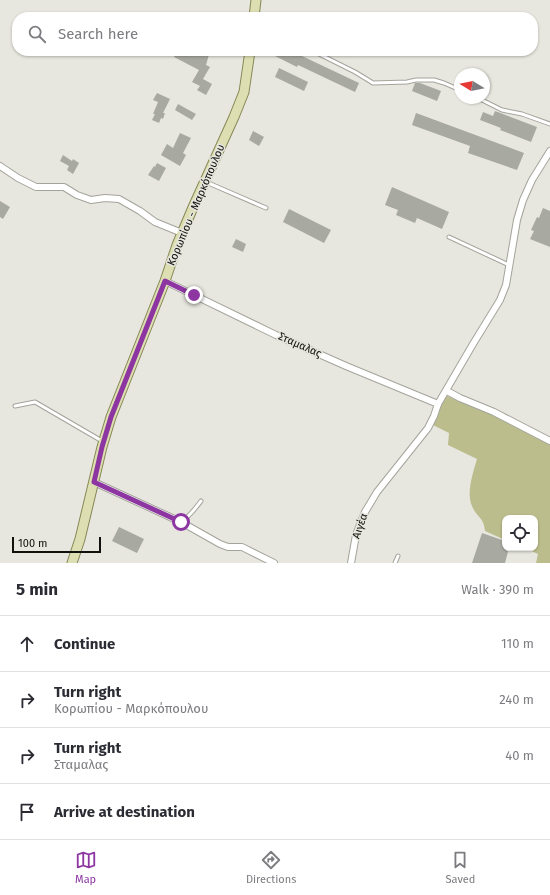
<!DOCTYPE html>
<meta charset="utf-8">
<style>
:root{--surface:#fff;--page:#f2f2f3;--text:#2b2b33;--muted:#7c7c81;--line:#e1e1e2;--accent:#8d36a2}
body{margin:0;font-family:"Fira Sans",sans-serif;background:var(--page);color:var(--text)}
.controls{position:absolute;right:12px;bottom:12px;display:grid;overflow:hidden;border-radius:8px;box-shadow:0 1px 3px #0004}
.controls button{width:36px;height:36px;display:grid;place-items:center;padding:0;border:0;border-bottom:1px solid var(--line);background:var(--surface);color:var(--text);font:20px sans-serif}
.compass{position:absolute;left:454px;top:68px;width:36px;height:36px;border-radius:50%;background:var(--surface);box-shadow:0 1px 3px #0004;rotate:280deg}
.scale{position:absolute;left:12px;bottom:10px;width:89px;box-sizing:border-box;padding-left:4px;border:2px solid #10100d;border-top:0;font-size:11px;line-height:14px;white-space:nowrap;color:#10100d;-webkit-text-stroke:3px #e7e7df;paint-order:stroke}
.stop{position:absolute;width:12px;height:12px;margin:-9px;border:3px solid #8d36a2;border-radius:50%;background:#fff}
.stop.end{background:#8d36a2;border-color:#fff;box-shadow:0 1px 4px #0008}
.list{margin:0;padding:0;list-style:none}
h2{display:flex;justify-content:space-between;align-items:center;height:52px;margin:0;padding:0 16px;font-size:17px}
h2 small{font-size:13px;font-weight:400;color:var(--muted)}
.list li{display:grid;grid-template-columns:26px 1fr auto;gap:12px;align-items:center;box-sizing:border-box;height:56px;padding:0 16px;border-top:1px solid var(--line)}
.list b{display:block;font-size:15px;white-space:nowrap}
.list p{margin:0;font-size:13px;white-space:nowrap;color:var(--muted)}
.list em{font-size:13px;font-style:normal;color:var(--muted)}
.icon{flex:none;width:22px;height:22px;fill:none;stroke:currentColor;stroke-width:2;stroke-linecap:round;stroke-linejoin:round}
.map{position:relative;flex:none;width:550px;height:563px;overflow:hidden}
.search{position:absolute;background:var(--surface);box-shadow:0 1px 3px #0004;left:12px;right:12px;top:12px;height:44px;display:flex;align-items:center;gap:10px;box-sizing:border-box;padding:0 14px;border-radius:16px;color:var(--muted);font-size:15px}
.sheet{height:276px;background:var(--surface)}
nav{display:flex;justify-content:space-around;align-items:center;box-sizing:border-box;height:56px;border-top:1px solid var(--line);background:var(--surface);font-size:11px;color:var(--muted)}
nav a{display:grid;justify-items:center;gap:2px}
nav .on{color:var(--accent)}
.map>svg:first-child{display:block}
</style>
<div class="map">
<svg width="550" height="563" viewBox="0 0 550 563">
<rect width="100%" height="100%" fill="#e7e7df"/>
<path fill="#bbbd8c" d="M447 396 493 415 550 445V563H536L538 554 525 548H535V518H505V540L485 531C484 517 477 518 472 506 466 493 473 473 477 459L448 445 449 433 433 425 440 407Z"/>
<g fill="#a8a9a0">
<polygon points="167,51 210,51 206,65 210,67 203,79 212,84 206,95 197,90 200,86 192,82 199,70 174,57 175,55"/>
<polygon points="265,51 297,51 303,54 302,56 359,83 355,92 298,65 297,67"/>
<polygon points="279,68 308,82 304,91 275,77"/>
<polygon points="415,83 420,83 441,91 437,101 412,91"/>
<polygon points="157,93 170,99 163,113 165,113 163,119 161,118 159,123 152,120 155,114 153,114 158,102 153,100"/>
<polygon points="178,104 196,114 192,120 175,110"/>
<polygon points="495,111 537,127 531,142 500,130 501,128 480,120 483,112 493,116"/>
<polygon points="416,113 524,153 517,170 468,153 470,146 412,125"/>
<polygon points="253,131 264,137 259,146 249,140"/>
<polygon points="180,133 191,138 183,153 186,155 180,166 161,155 167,144 173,148"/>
<polygon points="63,155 72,161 73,159 79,163 73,174 67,170 69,166 60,161"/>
<polygon points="157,163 166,168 159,181 148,175 154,166 155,167"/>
<polygon points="392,187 449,212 442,229 417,218 415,223 396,215 398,210 385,205"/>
<polygon points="0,201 10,207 3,219 0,217"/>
<polygon points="543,208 550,211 550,247 530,239 534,231 531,230 537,217 539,218"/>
<polygon points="289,209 331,230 324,243 283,222"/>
<polygon points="236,239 246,244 243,252 232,247"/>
<polygon points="119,527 144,539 137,553 112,541"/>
<polygon points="482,533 505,541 505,548 509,548 505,563 472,563"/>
</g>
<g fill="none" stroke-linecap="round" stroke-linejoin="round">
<defs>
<g id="lane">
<polyline points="313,51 355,72 373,83 407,82 416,80 434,80 444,83 460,90"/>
<polyline points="478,98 502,110 522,114 550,124"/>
<polyline points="206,182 266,208"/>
<polyline points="449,237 509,265"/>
<polyline points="15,406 35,402 102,441"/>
<path d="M181 522C190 516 195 509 201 501"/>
<polyline points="395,563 398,556"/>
</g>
<g id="street">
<polyline points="0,166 18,178 36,187 64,187 77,195 91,200 105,198 119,199 140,211 155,222 182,233"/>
<polyline points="165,281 276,335 346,366 438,404"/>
<polyline points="447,391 460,398 494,412 550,441"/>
<polyline points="94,482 181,522 220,544 228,547 242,547 274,563"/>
<polyline points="351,563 356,535 365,512 377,492 428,428 434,416 438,404 473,344 500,300 506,285 517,220 523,200 532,180 550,151"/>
</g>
<g id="primary">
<polyline points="254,17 256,0"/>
<polyline points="72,563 80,539 102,447 111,417 165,281 177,245 194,205 234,117 244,92 250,51"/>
</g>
</defs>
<use href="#lane" stroke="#a4a49c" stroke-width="5"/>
<use href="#street" stroke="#a4a49c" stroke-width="8"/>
<use href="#primary" stroke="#878856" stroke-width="11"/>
<use href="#lane" stroke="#fff" stroke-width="3"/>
<use href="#street" stroke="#fff" stroke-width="6"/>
<use href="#primary" stroke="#dddeb2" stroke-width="9"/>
</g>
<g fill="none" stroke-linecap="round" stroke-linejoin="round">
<polyline stroke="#8d36a2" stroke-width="5" points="181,522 94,482 102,447 111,417 165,281 194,295"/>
</g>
<g text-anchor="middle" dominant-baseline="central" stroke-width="3" stroke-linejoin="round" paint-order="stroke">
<g font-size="11" fill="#10100d" stroke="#e7e7df">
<text transform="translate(196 205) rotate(-67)">Κορωπίου - Μαρκόπουλου</text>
<text transform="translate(300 345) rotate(24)">Σταμαλας</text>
<text transform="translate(360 526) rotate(-71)">Αιγέα</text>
</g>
</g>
</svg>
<div class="controls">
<button><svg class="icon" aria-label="locate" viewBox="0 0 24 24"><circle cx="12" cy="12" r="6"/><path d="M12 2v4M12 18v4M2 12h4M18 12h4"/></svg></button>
</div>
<svg class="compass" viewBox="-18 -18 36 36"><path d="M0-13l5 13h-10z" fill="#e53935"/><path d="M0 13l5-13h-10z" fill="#7c7c81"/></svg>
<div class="scale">100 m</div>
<div class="stop" style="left:181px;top:522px"></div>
<div class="stop end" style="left:194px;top:295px"></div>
<div class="search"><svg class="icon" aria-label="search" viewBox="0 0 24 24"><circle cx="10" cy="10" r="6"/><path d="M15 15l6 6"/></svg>Search here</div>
</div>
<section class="sheet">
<h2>5 min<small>Walk · 390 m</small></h2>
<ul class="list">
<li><svg class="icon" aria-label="ahead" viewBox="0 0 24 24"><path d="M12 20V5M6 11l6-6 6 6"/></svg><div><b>Continue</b></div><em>110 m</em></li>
<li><svg class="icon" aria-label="right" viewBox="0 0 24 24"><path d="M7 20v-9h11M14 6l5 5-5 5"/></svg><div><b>Turn right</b><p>Κορωπίου - Μαρκόπουλου</p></div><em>240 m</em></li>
<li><svg class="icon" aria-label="right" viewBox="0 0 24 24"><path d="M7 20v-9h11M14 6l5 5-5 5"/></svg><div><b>Turn right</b><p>Σταμαλας</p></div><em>40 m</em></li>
<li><svg class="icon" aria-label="arrive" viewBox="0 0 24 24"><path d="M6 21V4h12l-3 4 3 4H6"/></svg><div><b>Arrive at destination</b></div></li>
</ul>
</section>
<nav>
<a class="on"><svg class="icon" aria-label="map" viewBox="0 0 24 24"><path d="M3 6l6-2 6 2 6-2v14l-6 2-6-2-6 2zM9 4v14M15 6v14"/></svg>Map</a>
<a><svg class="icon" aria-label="directions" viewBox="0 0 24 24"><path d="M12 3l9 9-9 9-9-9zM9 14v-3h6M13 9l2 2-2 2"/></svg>Directions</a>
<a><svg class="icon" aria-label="saved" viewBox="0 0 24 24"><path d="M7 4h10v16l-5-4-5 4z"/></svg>Saved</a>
</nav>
